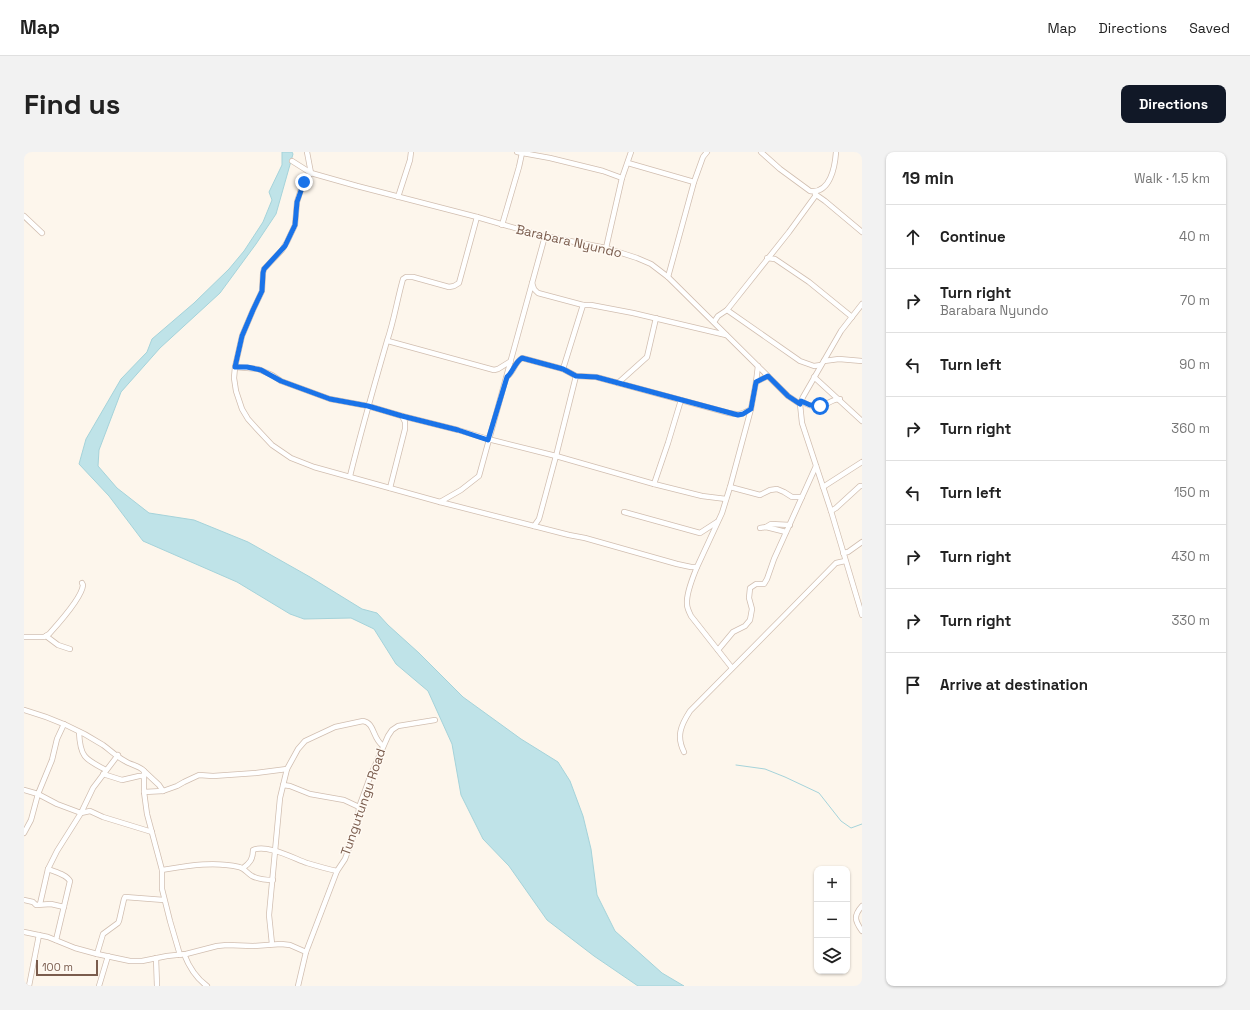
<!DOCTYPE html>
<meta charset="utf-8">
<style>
:root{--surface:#fff;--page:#f2f2f2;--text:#222;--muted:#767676;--line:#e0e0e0;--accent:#111827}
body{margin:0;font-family:"Space Grotesk",sans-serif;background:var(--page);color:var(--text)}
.controls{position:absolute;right:12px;bottom:12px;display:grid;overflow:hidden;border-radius:8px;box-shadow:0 1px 3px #0004}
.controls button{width:36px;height:36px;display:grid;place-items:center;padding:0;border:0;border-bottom:1px solid var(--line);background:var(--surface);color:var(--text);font:20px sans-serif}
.scale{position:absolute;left:12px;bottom:10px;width:62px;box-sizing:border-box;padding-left:4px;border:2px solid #7a5c4d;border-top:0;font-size:11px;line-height:14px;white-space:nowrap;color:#7a5c4d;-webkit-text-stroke:3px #fffaf3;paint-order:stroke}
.stop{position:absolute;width:12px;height:12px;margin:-9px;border:3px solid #1a73e8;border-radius:50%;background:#fff}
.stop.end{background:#1a73e8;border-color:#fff;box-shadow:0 1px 4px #0008}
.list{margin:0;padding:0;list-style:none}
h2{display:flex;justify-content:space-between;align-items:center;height:52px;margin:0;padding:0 16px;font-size:17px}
h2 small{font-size:13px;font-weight:400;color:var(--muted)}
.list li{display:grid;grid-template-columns:26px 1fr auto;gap:12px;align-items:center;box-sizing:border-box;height:64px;padding:0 16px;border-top:1px solid var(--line)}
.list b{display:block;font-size:15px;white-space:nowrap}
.list p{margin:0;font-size:13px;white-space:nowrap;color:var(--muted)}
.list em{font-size:13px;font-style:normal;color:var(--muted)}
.icon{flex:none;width:22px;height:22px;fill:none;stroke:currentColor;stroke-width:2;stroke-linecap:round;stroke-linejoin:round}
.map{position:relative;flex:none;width:838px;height:834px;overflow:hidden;border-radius:8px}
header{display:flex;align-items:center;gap:24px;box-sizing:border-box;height:56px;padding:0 20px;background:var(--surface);border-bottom:1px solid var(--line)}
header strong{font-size:19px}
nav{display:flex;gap:22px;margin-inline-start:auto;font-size:14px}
.intro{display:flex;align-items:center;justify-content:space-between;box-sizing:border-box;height:96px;padding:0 24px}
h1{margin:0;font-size:28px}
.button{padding:10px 18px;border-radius:8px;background:var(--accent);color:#fff;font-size:14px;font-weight:700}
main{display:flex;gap:24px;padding:0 24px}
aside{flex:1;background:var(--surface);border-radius:8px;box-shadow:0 1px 3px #0004}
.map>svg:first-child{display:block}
</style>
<header>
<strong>Map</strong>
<nav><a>Map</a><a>Directions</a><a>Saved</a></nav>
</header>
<div class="intro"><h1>Find us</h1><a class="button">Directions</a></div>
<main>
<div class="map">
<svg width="838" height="834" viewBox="0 0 838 834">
<rect width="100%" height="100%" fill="#fdf6ec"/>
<polygon fill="#bfe3e8" stroke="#a5d3da" points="258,0 268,0 269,2 252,62 232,92 196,141 136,196 97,240 75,298 74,314 93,336 125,361 170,368 224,390 286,425 338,457 353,461 364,473 395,501 439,545 497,587 534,610 546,629 559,664 567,697 573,743 591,779 638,821 660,834 614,834 570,804 523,768 485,714 459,687 437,643 428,592 404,539 372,512 350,477 327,466 280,467 266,462 213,430 119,389 85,344 55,312 62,287 97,227 123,200 128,187 170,151 205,117 220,99 239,70 248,48 245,40 258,13"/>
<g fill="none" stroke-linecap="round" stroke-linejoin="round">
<polyline stroke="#a5d3da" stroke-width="1" points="712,613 741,617 761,625 795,641 817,669 827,676 838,672"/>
<defs>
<g id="minor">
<polyline points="283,0 287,21 279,31 273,50 271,73 263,90 258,98 240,117 239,121 238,139 229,158 218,184 211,215 210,226 212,239 218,257 224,267 233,277 248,293 267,306 290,315 416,350 545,383 561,386 653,412 667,415 673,415 698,361 706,335 727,257 732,230 734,214"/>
<polyline points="493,0 526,6 579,19 598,26"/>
<path d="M737 0 756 17 786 39C806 42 811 15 812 0"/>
<polyline points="268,9 287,21 333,34 453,65 515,83 582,96 613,106 627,112 644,125 764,244 776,252"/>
<polyline points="604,11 670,30"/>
<polyline points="791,42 801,49 838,80"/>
<polyline points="374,45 386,8 387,0"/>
<polyline points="0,64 18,81"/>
<polyline points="478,73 495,15 498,1"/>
<polyline points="582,96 598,26 607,0"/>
<polyline points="743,106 751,107 785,130 828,165"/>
<polyline points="644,125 670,30 679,5 683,0"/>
<polyline points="508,131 510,137 514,141 559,153 567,153 609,161 702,183"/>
<polyline points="838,152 817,179 779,245 776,252 778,271 807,359 838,463"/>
<polyline points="703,158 776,209 790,214 797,213"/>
<polyline points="690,170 694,164 703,158 765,80 792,43"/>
<polyline points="364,189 470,218 474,217 487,209"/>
<polyline points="800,209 815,207 838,209"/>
<polyline points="211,215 234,217 248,223 257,229 306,247 344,254 378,264 434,278 464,287 532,304 630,332 678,344 702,347"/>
<polyline points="539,217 559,153"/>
<path d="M484 224C490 219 491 210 498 206L539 217 552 224 572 225 705 261C715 263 719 262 727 257"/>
<polyline points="790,225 838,269"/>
<polyline points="732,230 744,224"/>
<polyline points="594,231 623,205 632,166"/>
<path d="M777 249C782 252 790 256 796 254 803 253 808 247 816 247"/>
<path d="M326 324C337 279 350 234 363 189 370 169 373 148 379 127L382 125H389L425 135 430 134 435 131 453 65"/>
<polyline points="630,332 644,291 657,248"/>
<polyline points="706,335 736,343 746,338 753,337 760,340 768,345 778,345"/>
<polyline points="799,335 838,310"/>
<polyline points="366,336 381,277 381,270 378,264"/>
<polyline points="416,350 437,338 455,324 521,84"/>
<polyline points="807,359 812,356 836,334 838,334"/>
<polyline points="600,360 676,381 693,370"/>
<polyline points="510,374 515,367 532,304 552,224"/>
<polyline points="742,375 747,372 766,373"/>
<polyline points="736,376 742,375 762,380"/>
<polyline points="819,401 824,400 838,390"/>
<path d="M673 415C669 425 662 441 663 452 663 456 665 460 667 464L708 516"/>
<polyline points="22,484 34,493 46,497"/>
<path d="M0 485H20L25 482C34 472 58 446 59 433L58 431"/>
<polyline points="694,498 709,480 721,474 726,468 728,457 725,446 726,436 732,432 740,432 743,427 750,407 792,314"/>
<path d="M0 558C28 566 54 577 79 593 86 598 93 605 101 609 107 613 116 614 120 619V640L123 662 138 718V737L146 769 156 803"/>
<path d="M55 580C56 604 60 607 82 618"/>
<path d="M660 600C652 584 657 573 666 559L758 466 812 411 821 409"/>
<polyline points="120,619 135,633 139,639"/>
<polyline points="79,622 98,628 115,624 120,624"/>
<polyline points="259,633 266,634 286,642 320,648 335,655"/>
<polyline points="0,638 14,642 33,652 57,661 69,636 94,603"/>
<polyline points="120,640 139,639 153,634 160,630 175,623 189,624 232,621 263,617"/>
<polyline points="0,681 7,668 14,642 28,608 33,587 40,572"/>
<path d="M219 716C226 711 229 707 229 698 243 692 269 706 283 711 293 714 303 717 313 719"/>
<path d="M24 717C31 720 42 722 46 729L32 788"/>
<path d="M138 718C163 714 189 709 215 715 220 716 223 721 228 724 234 727 241 728 249 728"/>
<polyline points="0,748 9,750 12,753 27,752 40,755"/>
<polyline points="16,752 24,717 33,699 57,661 66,659 79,665 128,680"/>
<path d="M838 754C829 764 831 769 838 779"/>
<polyline points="0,780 24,785 51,796 73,802 106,809 118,809 143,804 162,802 193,794 203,793 229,794 257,792 266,793 282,800"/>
<path d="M248 792 245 763 256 646 263 617 274 597 281 589 311 575 339 569C351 571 348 586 359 594"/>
<polyline points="73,802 79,782 94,771 95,769 100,747 101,745 140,748"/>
<path d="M160 802C165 815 172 826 183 834"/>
<polyline points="132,806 133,834"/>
<polyline points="5,834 15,783"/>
<polyline points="75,834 84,804"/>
<polyline points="274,834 282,800 313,719 321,707 329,685 334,669 335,655 346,625 364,584 368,578 374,574 411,568"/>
</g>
</defs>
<use href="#minor" stroke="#d1beb0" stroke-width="6"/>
<use href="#minor" stroke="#fff" stroke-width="4.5"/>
</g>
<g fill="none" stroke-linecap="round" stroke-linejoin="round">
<path stroke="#1a73e8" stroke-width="5" d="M280 30 273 50 271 73 261 94 240 117 239 121 238 139 229 158 218 184 211 215H223L237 218 257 229 306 247 344 254 378 264 434 278 464 288 483 225C489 220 491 210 498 206L539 217 552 224 572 225 714 263 719 262 727 257 732 230 744 224 764 244 776 252 777 249 786 253 796 254"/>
</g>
<g text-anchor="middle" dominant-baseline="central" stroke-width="3" stroke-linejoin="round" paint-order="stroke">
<g font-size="13" fill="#7a5c4d" stroke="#fffaf3">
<text transform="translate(545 89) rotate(13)">Barabara Nyundo</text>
<text transform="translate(339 650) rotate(-71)">Tungutungu Road</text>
</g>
</g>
</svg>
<div class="controls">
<button>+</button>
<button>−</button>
<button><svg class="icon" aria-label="layers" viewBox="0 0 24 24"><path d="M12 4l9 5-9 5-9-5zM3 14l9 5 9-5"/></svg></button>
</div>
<div class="scale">100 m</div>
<div class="stop" style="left:796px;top:254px"></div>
<div class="stop end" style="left:280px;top:30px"></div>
</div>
<aside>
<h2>19 min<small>Walk · 1.5 km</small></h2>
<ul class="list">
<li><svg class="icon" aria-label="ahead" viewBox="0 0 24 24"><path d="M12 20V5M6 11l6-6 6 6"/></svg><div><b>Continue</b></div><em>40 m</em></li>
<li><svg class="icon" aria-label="right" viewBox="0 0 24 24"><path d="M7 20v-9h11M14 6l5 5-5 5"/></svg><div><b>Turn right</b><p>Barabara Nyundo</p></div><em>70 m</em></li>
<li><svg class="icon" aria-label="left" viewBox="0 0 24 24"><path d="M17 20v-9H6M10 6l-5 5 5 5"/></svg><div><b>Turn left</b></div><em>90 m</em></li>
<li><svg class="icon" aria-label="right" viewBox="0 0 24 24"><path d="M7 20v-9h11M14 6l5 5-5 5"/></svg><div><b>Turn right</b></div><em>360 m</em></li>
<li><svg class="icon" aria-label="left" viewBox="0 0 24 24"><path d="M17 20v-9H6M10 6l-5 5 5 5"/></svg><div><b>Turn left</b></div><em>150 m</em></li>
<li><svg class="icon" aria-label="right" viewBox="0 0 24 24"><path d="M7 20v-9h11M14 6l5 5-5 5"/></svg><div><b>Turn right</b></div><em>430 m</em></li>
<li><svg class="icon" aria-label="right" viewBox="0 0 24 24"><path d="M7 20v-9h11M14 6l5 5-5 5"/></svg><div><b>Turn right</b></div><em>330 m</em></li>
<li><svg class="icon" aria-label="arrive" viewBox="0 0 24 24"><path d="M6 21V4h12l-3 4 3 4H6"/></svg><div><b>Arrive at destination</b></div></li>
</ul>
</aside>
</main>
